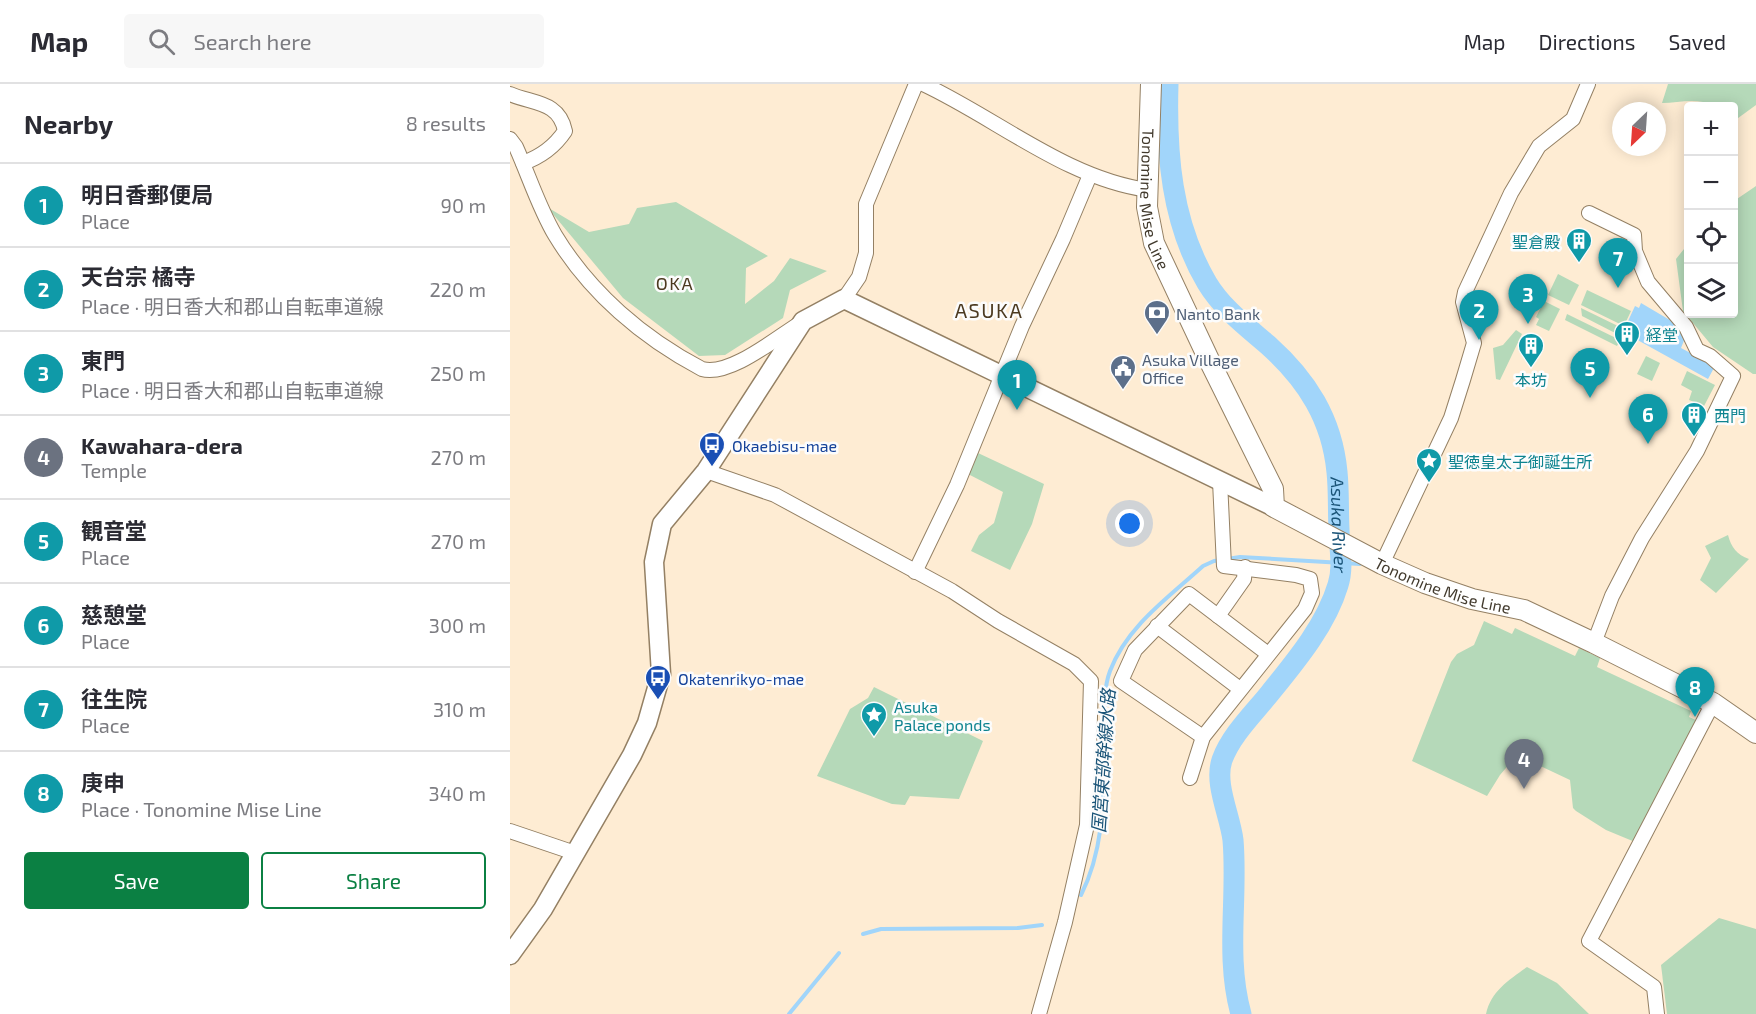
<!DOCTYPE html>
<meta charset="utf-8">
<style>
:root{--surface:#fff;--page:#f7f7f7;--text:#2b2b33;--muted:#7c7c81;--line:#e1e1e2;--accent:#0b8043}
body{margin:0;font-family:"Exo 2","Noto Sans JP",sans-serif;background:var(--page);color:var(--text)}
.controls{position:absolute;right:18px;top:18px;display:grid;overflow:hidden;border-radius:6px;box-shadow:0 3px 15px #0003}
.controls button{width:54px;height:54px;display:grid;place-items:center;padding:0;border:0;border-bottom:2px solid var(--line);background:var(--surface);color:var(--text);font:30px sans-serif}
.compass{position:absolute;left:1102px;top:18px;width:54px;height:54px;border-radius:50%;background:var(--surface);box-shadow:0 3px 15px #0003;rotate:205deg}
.you{position:absolute;left:620px;top:440px;width:21px;height:21px;margin:-15px;border:4px solid #fff;border-radius:50%;background:#1a73e8;box-shadow:0 0 0 9px #1a73e833}
.badge{display:grid;place-items:center;width:39px;height:39px;border-radius:50%;background:var(--accent);color:#fff;font-size:20px;font-weight:700}
.pin{position:absolute;translate:-50% -50px;filter:drop-shadow(0 2px 3px #0008)}
.pin::after{content:'';position:absolute;top:32px;width:21px;height:18px;background:inherit;clip-path:polygon(0 0,100% 0,50% 100%)}
.list{margin:0;padding:0;list-style:none}
h2{display:flex;justify-content:space-between;align-items:center;height:78px;margin:0;padding:0 24px;font-size:26px}
h2 small{font-size:20px;font-weight:400;color:var(--muted)}
.list li{display:grid;grid-template-columns:39px 1fr auto;gap:18px;align-items:center;box-sizing:border-box;height:84px;padding:0 24px;border-top:2px solid var(--line)}
.list b{display:block;font-size:22px;white-space:nowrap}
.list p{margin:0;font-size:20px;white-space:nowrap;color:var(--muted)}
.list em{font-size:20px;font-style:normal;color:var(--muted)}
.actions{display:flex;gap:12px;padding:18px 24px}
.actions a{flex:1;padding:14px 0;border:2px solid var(--accent);border-radius:6px;text-align:center;font-size:21px;color:var(--accent)}
.actions .main{background:var(--accent);color:#fff}
.icon{flex:none;width:33px;height:33px;fill:none;stroke:currentColor;stroke-width:2;stroke-linecap:round;stroke-linejoin:round}
.map{position:relative;flex:none;width:1246px;height:930px;overflow:hidden}
header{display:flex;align-items:center;gap:36px;box-sizing:border-box;height:84px;padding:0 30px;background:var(--surface);border-bottom:2px solid var(--line)}
header strong{font-size:28px}
nav{display:flex;gap:33px;margin-inline-start:auto;font-size:21px}
.search{width:420px;height:54px;background:var(--page);display:flex;align-items:center;gap:15px;box-sizing:border-box;padding:0 21px;border-radius:6px;color:var(--muted);font-size:22px}
main{display:flex}
aside{flex:1;background:var(--surface)}
.map>svg:first-child{display:block}
</style>
<header>
<strong>Map</strong>
<div class="search"><svg class="icon" aria-label="search" viewBox="0 0 24 24"><circle cx="10" cy="10" r="6"/><path d="M15 15l6 6"/></svg>Search here</div>
<nav><a>Map</a><a>Directions</a><a>Saved</a></nav>
</header>
<main>
<aside>
<h2>Nearby<small>8 results</small></h2>
<ul class="list">
<li><span class="badge" style="background:#0f9aa8">1</span><div><b>明日香郵便局</b><p>Place</p></div><em>90 m</em></li>
<li><span class="badge" style="background:#0f9aa8">2</span><div><b>天台宗 橘寺</b><p>Place · 明日香大和郡山自転車道線</p></div><em>220 m</em></li>
<li><span class="badge" style="background:#0f9aa8">3</span><div><b>東門</b><p>Place · 明日香大和郡山自転車道線</p></div><em>250 m</em></li>
<li><span class="badge" style="background:#6b7280">4</span><div><b>Kawahara-dera</b><p>Temple</p></div><em>270 m</em></li>
<li><span class="badge" style="background:#0f9aa8">5</span><div><b>観音堂</b><p>Place</p></div><em>270 m</em></li>
<li><span class="badge" style="background:#0f9aa8">6</span><div><b>慈憩堂</b><p>Place</p></div><em>300 m</em></li>
<li><span class="badge" style="background:#0f9aa8">7</span><div><b>往生院</b><p>Place</p></div><em>310 m</em></li>
<li><span class="badge" style="background:#0f9aa8">8</span><div><b>庚申</b><p>Place · Tonomine Mise Line</p></div><em>340 m</em></li>
</ul>
<div class="actions"><a class="main">Save</a><a>Share</a></div>
</aside>
<div class="map">
<svg width="1246" height="930" viewBox="0 0 1246 930">
<rect width="100%" height="100%" fill="#feecd3"/>
<g fill="#b5d9b9">
<path d="M1158 0H1246V21L1224 37V22H1196L1193 18C1179 15 1166 19 1152 19Z"/>
<polygon points="1246,102 1246,290 1243,290 1203,263 1173,227 1166,175 1178,160 1178,230 1224,230 1224,117"/>
<polygon points="166,118 258,172 236,184 235,220 264,197 280,174 317,187 280,206 273,234 215,271 189,272 113,214 37,123 79,148 119,140 127,124"/>
<polygon points="1048,190 1069,201 1059,221 1038,211"/>
<polygon points="1077,206 1121,227 1114,242 1071,221"/>
<polygon points="1034,217 1050,225 1039,247 1026,241 1029,235 1026,233"/>
<polygon points="1071,224 1112,244 1109,251 1072,232"/>
<polygon points="1057,230 1110,256 1107,262 1055,236"/>
<polygon points="1006,246 1012,250 990,296 986,295 983,264 993,261"/>
<polygon points="1136,272 1150,279 1142,297 1127,290"/>
<polygon points="1177,287 1205,301 1194,322 1179,316 1182,307 1171,301"/>
<polygon points="468,369 534,400 522,440 500,486 461,467 469,451 484,439 493,408 458,390"/>
<path d="M1218 451C1221 463 1227 471 1239 475L1206 509 1190 496 1201 474 1195 462Z"/>
<polygon points="974,537 1002,550 1005,544 1065,572 1069,564 1090,574 1087,583 1181,627 1179,633 1186,636 1125,758 1096,746 1066,727 1063,724 1060,696 1007,671 990,691 977,712 902,677 941,578 947,570 964,561"/>
<polygon points="364,603 473,657 449,715 400,712 395,721 382,720 307,692 340,625 358,614"/>
<polygon points="1209,834 1246,845 1246,930 1157,930 1151,881"/>
<path d="M1017 883 1047 899 1079 930H976C981 907 999 896 1017 883Z"/>
</g>
<polygon fill="#a1d5fa" points="1131,219 1170,242 1175,254 1171,264 1205,282 1198,295 1113,248 1125,222 1129,224"/>
<g fill="none" stroke-linecap="round" stroke-linejoin="round">
<g stroke="#a1d5fa" stroke-width="4">
<path d="M571 811C597 760 593 702 595 646 595 626 593 606 600 587 617 542 659 513 693 482L704 477 730 473 850 480"/>
<polyline points="353,850 371,845 508,844 532,841"/>
<polyline points="279,930 329,869"/>
</g>
<path stroke="#a1d5fa" stroke-width="21" id="s1" d="M658 0C656 69 661 138 697 199 712 224 736 242 758 261 797 296 822 335 827 388 829 407 828 426 829 445 829 464 834 482 828 501 816 541 786 577 760 609 744 629 721 651 712 676 704 700 720 731 723 756 728 814 715 873 731 930"/>
<defs>
<g id="minor">
<path d="M413 0C486 34 557 95 638 106"/>
<path d="M0 10C23 20 49 17 55 47 45 62 30 73 13 79"/>
<path d="M0 55 6 63C19 92 29 124 45 151 80 209 133 254 192 285 219 293 266 254 289 240"/>
<polyline points="1079,129 1124,151 1125,167 1138,198 1176,243 1187,266 1200,272 1223,292 1187,367 1132,454 1102,512 1084,559"/>
<polyline points="334,215 349,193 356,169 356,120 406,0"/>
<polyline points="196,387 265,411 442,507 488,537 564,580 581,597 577,741 555,838 529,930"/>
<polyline points="872,480 941,334 953,296 964,259 953,218 955,208 1001,109 1029,62 1063,35 1078,0"/>
<polyline points="405,488 447,401 512,242 553,155 580,91"/>
<polyline points="708,532 734,495 735,483"/>
<polyline points="647,542 730,605"/>
<polyline points="693,653 611,597 625,566 679,510 758,570"/>
<polyline points="680,694 693,653 795,525 802,509 800,495 786,491 714,482 710,397"/>
<polyline points="0,747 65,769"/>
<polyline points="1147,930 1144,903 1079,857 1203,619"/>
</g>
<polyline id="tertiary" points="0,871 33,825 122,671 137,639 151,590 144,478 152,440 196,387 293,237 334,215 764,423"/>
<g id="secondary">
<path id="s2" d="M641 0 637 123 644 159 700 278 763 405 764 423 872 480 915 499 962 515 1014 526 1084 559 1203 619 1246 649"/>
</g>
</defs>
<use href="#minor" stroke="#948064" stroke-width="16"/>
<use href="#tertiary" stroke="#948064" stroke-width="21"/>
<use href="#secondary" stroke="#948064" stroke-width="22"/>
<use href="#minor" stroke="#fff" stroke-width="14"/>
<use href="#tertiary" stroke="#fff" stroke-width="18"/>
<use href="#secondary" stroke="#fff" stroke-width="20"/>
</g>
<defs>
<symbol id="building-pin" viewBox="-11 -11 22 30"><path d="M0 17L-7.5 6A9.5 9.5 0 1 1 7.5 6Z" fill="#0f9aa8" stroke="#fcfcfc"/><path d="M-4-6H4V6H1V3H-1V6H-4ZM-2.5-4.3h1.7v1.8h-1.7ZM.8-4.3h1.7v1.8H.8ZM-2.5-1h1.7V.8h-1.7ZM.8-1h1.7V.8H.8Z" fill="#fff"/></symbol>
<symbol id="bank-pin" viewBox="-11 -11 22 30"><path d="M0 17L-7.5 6A9.5 9.5 0 1 1 7.5 6Z" fill="#5c6f8a" stroke="#fcfcfc"/><path d="M-6-4H6V4H-6ZM0-2.3a2.3 2.3 0 1 0 0 4.6a2.3 2.3 0 1 0 0-4.6Z" fill="#fff"/></symbol>
<symbol id="civic-pin" viewBox="-11 -11 22 30"><path d="M0 17L-7.5 6A9.5 9.5 0 1 1 7.5 6Z" fill="#5c6f8a" stroke="#fcfcfc"/><path d="M-.6-6.5H3V-4.5H.6V-3L4-1V1h2V6H-6V1h2V-1L-.6-3ZM-1.2 2.5V6h2.4V2.5Z" fill="#fff"/></symbol>
<symbol id="bus-pin" viewBox="-11 -11 22 30"><path d="M0 17L-7.5 6A9.5 9.5 0 1 1 7.5 6Z" fill="#1a4fb4" stroke="#fcfcfc"/><path d="M-5-6H5V4H4V6H2V4H-2V6H-4V4H-5ZM-3.5-4V0h7V-4ZM-3.5 1.2v1.5H-2V1.2ZM2 1.2v1.5H3.5V1.2Z" fill="#fff"/></symbol>
<symbol id="sight-pin" viewBox="-11 -11 22 30"><path d="M0 17L-7.5 6A9.5 9.5 0 1 1 7.5 6Z" fill="#0f9aa8" stroke="#fcfcfc"/><path d="M0-6L1.8-2.2L6-1.7L2.9 1.2L3.7 5.4L0 3.3L-3.7 5.4L-2.9 1.2L-6-1.7L-1.8-2.2Z" fill="#fff"/></symbol>
</defs>
<g fill-rule="evenodd">
<use href="#building-pin" x="1054" y="142" width="30" height="40"/>
<use href="#bank-pin" x="632" y="214" width="30" height="40"/>
<use href="#building-pin" x="1102" y="235" width="30" height="40"/>
<use href="#building-pin" x="1006" y="247" width="30" height="40"/>
<use href="#civic-pin" x="598" y="269" width="30" height="40"/>
<use href="#building-pin" x="1169" y="316" width="30" height="40"/>
<use href="#bus-pin" x="187" y="346" width="30" height="40"/>
<use href="#sight-pin" x="904" y="362" width="30" height="40"/>
<use href="#bus-pin" x="133" y="579" width="30" height="40"/>
<use href="#sight-pin" x="349" y="616" width="30" height="40"/>
</g>
<g text-anchor="middle" dominant-baseline="central" stroke-width="5" stroke-linejoin="round" paint-order="stroke">
<g font-size="16" fill="#423a2d" stroke="#fcfcfc">
<text stroke="none"><textPath href="#s2" startOffset="116">Tonomine Mise Line</textPath></text>
<text stroke="none"><textPath href="#s2" startOffset="638">Tonomine Mise Line</textPath></text>
</g>
<g font-size="16" fill="#0d838f" stroke="#fcfcfc" text-anchor="start">
<text x="1050" y="157" text-anchor="end">聖倉殿</text>
<text x="1136" y="250">経堂</text>
<text x="1021" y="295" text-anchor="middle">本坊</text>
<text x="1204" y="331">西門</text>
<text x="938" y="377">聖徳皇太子御誕生所</text>
<text x="384" y="622">Asuka<tspan x="384" dy="18">Palace ponds</tspan></text>
</g>
<g font-size="16" fill="#4e5e75" stroke="#fcfcfc" text-anchor="start">
<text x="666" y="229">Nanto Bank</text>
<text x="632" y="275">Asuka Village<tspan x="632" dy="18">Office</tspan></text>
</g>
<g font-size="16" fill="#164399" stroke="#fcfcfc" text-anchor="start">
<text x="222" y="361">Okaebisu-mae</text>
<text x="168" y="594">Okatenrikyo-mae</text>
</g>
<g font-size="18" letter-spacing="1.5" fill="#4c3a20" stroke="#fcfcfc">
<text x="165" y="199">OKA</text>
</g>
<g font-size="18" font-style="italic" fill="#1a5478" stroke="#fcfcfc">
<text stroke="none"><textPath href="#s1" startOffset="494">Asuka River</textPath></text>
<text transform="translate(593 677) rotate(-86)">国営東部幹線水路</text>
</g>
<g font-size="20" letter-spacing="1.5" fill="#4c3a20" stroke="#fcfcfc">
<text x="479" y="226">ASUKA</text>
</g>
</g>
</svg>
<div class="controls">
<button>+</button>
<button>−</button>
<button><svg class="icon" aria-label="locate" viewBox="0 0 24 24"><circle cx="12" cy="12" r="6"/><path d="M12 2v4M12 18v4M2 12h4M18 12h4"/></svg></button>
<button><svg class="icon" aria-label="layers" viewBox="0 0 24 24"><path d="M12 4l9 5-9 5-9-5zM3 14l9 5 9-5"/></svg></button>
</div>
<svg class="compass" viewBox="-18 -18 36 36"><path d="M0-13l5 13h-10z" fill="#e53935"/><path d="M0 13l5-13h-10z" fill="#7c7c81"/></svg>
<div class="you"></div>
<div class="pin badge" style="left:507px;top:326px;background:#0f9aa8">1</div>
<div class="pin badge" style="left:969px;top:256px;background:#0f9aa8">2</div>
<div class="pin badge" style="left:1018px;top:240px;background:#0f9aa8">3</div>
<div class="pin badge" style="left:1014px;top:705px;background:#6b7280">4</div>
<div class="pin badge" style="left:1080px;top:314px;background:#0f9aa8">5</div>
<div class="pin badge" style="left:1138px;top:360px;background:#0f9aa8">6</div>
<div class="pin badge" style="left:1108px;top:204px;background:#0f9aa8">7</div>
<div class="pin badge" style="left:1185px;top:633px;background:#0f9aa8">8</div>
</div>
</main>
